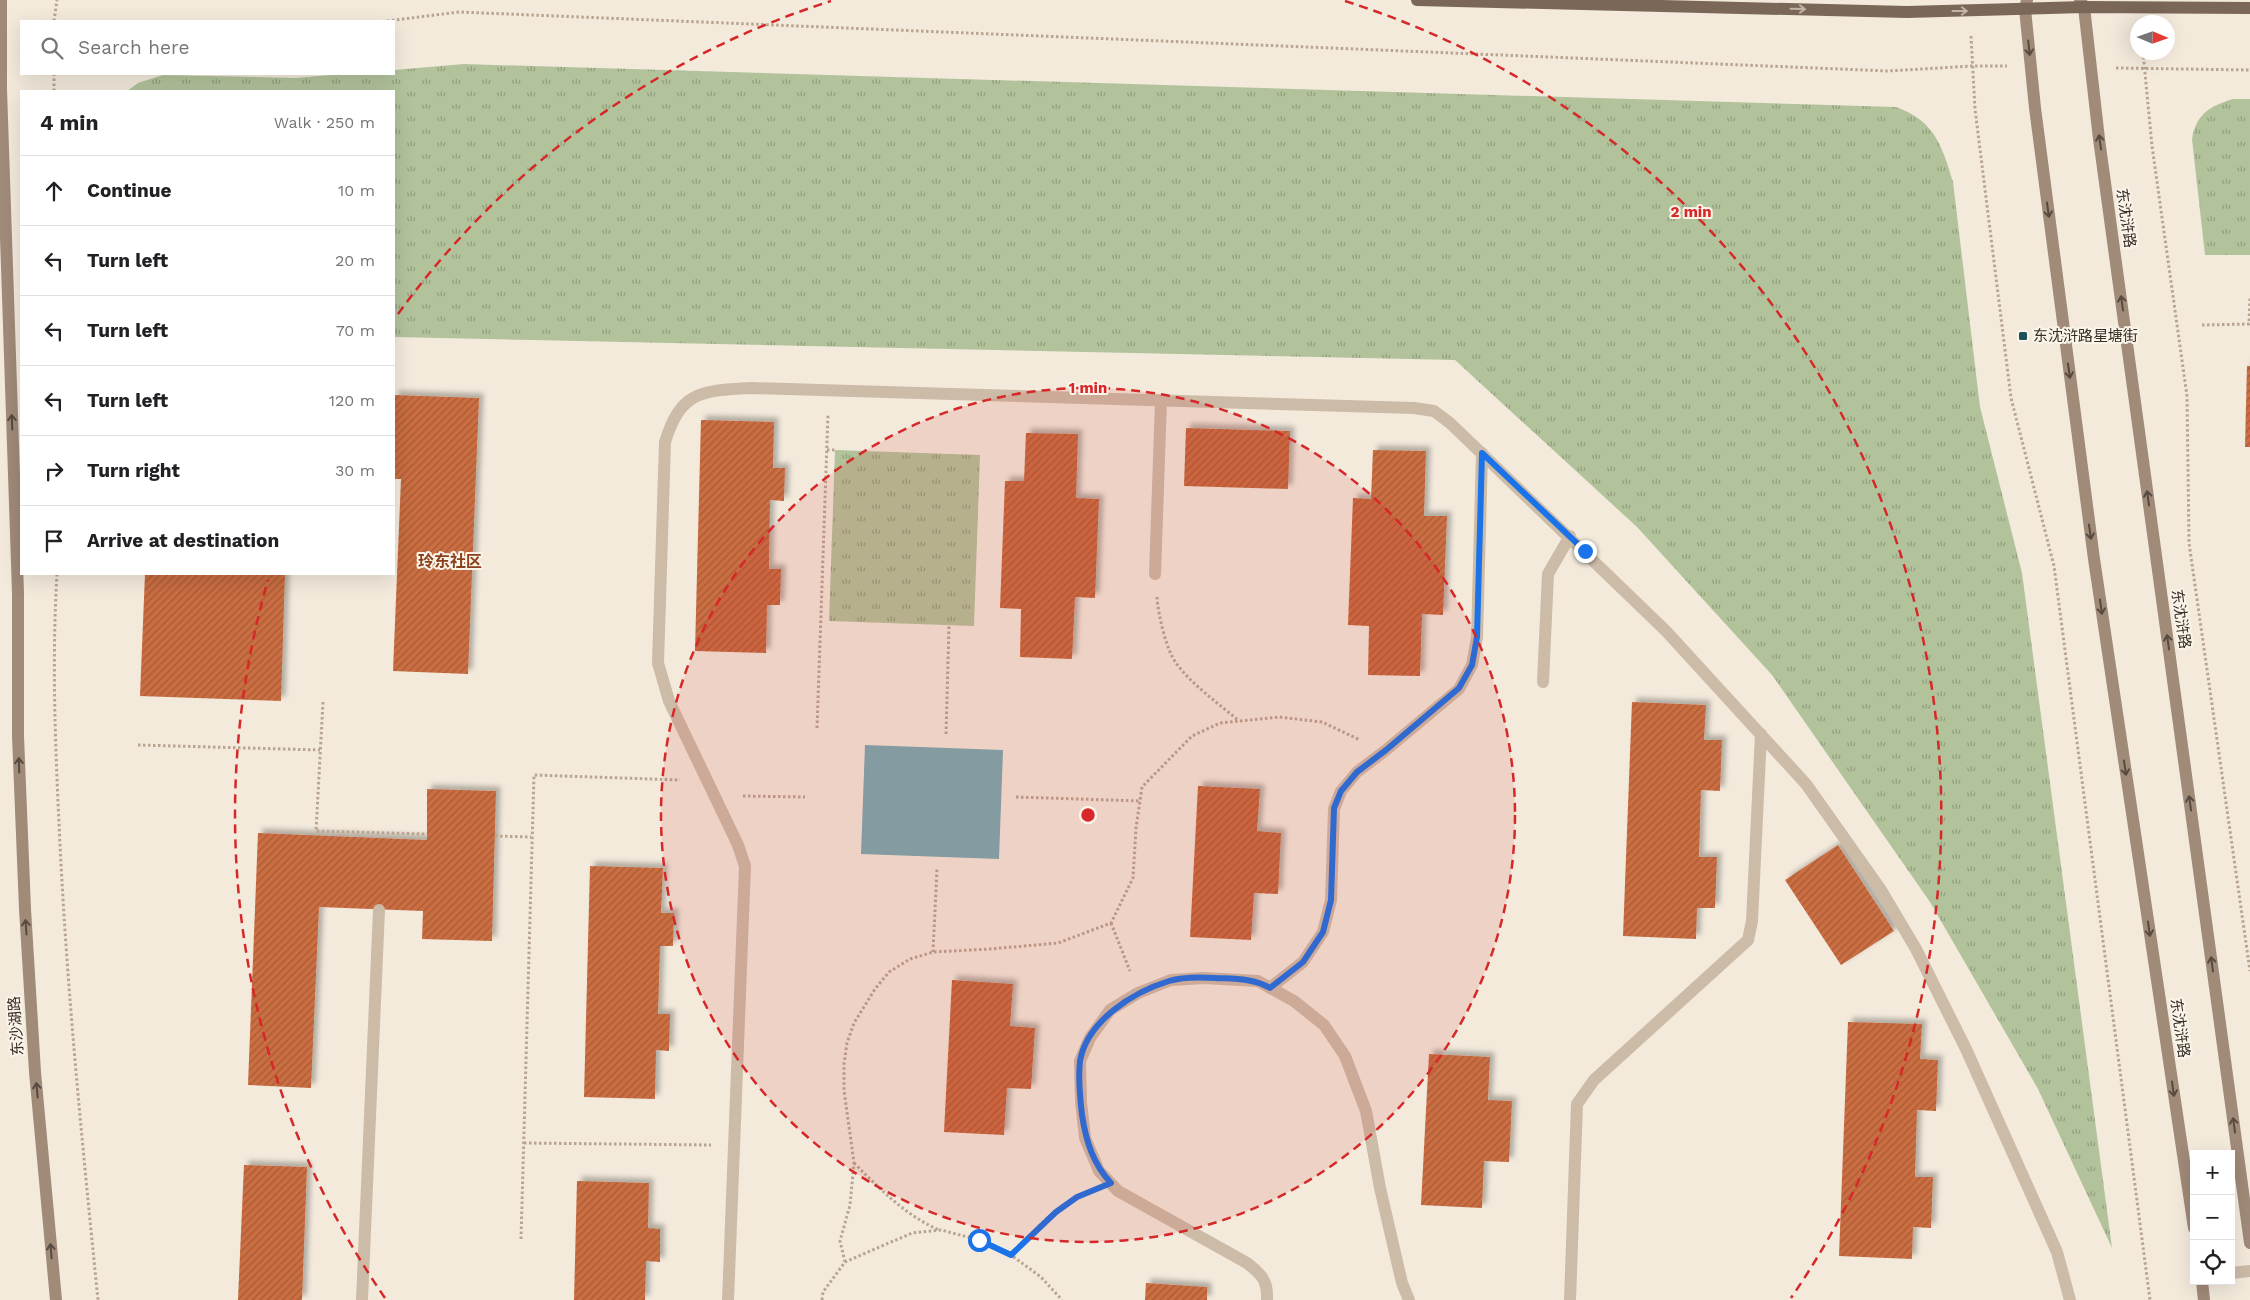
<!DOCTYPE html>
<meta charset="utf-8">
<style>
:root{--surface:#fff;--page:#f6f6f6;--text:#202124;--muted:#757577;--line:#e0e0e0}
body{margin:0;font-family:"Work Sans","Noto Sans SC",sans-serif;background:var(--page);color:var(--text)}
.controls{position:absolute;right:15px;bottom:15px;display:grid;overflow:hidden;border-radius:0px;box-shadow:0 5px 20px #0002}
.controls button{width:45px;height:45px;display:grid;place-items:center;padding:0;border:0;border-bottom:1px solid var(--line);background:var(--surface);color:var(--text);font:25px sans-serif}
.compass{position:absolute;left:2130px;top:15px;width:45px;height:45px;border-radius:50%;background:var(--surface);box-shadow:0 5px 20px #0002;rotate:92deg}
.stop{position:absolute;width:15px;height:15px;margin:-11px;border:4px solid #1a73e8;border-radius:50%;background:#fff}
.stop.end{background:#1a73e8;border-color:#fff;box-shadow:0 1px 5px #0008}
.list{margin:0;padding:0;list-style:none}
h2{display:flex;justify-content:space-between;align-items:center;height:65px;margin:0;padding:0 20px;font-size:21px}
h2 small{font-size:16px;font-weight:400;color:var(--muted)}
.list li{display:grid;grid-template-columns:32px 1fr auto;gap:15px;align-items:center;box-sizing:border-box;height:70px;padding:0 20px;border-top:1px solid var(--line)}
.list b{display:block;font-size:19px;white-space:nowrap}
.list em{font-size:16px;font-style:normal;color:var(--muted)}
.icon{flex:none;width:28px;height:28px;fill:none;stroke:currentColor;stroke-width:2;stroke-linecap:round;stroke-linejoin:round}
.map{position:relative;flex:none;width:2250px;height:1300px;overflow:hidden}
.search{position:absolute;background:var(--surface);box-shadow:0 5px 20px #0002;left:20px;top:20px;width:375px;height:55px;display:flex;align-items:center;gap:12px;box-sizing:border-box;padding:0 18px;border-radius:0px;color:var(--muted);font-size:19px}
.panel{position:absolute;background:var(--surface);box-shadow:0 5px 20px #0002;left:20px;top:90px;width:375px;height:485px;border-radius:0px}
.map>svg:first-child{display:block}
</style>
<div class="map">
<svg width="2250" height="1300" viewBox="0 0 2250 1300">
<defs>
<pattern id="grass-tufts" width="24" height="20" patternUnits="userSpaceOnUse" patternTransform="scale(1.25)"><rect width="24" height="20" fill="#b2c39b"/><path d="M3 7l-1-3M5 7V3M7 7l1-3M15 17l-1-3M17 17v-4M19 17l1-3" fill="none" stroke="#929f7e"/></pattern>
<pattern id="building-hatch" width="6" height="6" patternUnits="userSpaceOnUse" patternTransform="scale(1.25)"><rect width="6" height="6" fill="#cb6e42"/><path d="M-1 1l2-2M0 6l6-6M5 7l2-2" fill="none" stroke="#a65b37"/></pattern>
<filter id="shadow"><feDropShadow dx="4.5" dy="-4.5" stdDeviation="2.5" flood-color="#0004"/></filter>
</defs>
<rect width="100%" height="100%" fill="#f3eadc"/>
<g fill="url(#grass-tufts)">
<path d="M464 64 1896 107C1935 121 1942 146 1953 182L1980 407 2022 573 2112 1248 2038 1089 1930 902 1772 675 1637 527 1455 360 394 337V91H127L138 83 163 75 296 78 343 74H394V70Z"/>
<path d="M2233 99H2250V255H2205L2192 139C2196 114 2210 106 2233 99Z"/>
<polygon points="835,450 980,455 974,626 829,621"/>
</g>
<polygon fill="#79abb2" points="865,745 1003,750 999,859 861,854"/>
<g fill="url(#building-hatch)" filter="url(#shadow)">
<polygon points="2247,366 2250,366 2250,447 2245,447"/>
<polygon points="394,395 479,398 468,674 393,671 401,479 394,479"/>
<polygon points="701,420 774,422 773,468 785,468 784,501 770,500 769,569 781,569 780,605 767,605 766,653 695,651"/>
<polygon points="1186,428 1290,431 1288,489 1184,486"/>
<polygon points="1026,433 1078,434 1076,498 1099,499 1095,598 1075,597 1072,659 1020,657 1021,609 1000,608 1005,481 1024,481"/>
<polygon points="1373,450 1426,451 1424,516 1447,516 1443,615 1422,614 1420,676 1368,675 1369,626 1348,625 1353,498 1371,499"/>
<polygon points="145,574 285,574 281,701 140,696"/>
<polygon points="1632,702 1706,705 1704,740 1722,740 1720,791 1701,790 1699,857 1717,857 1715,908 1697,908 1696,939 1623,936"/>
<polygon points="1198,786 1260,789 1257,831 1281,833 1278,894 1254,893 1251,940 1190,937"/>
<polygon points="427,789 496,791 492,941 422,939 423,911 319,907 311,1088 248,1085 258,833 427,840"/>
<polygon points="1838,845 1894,931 1841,965 1785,880"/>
<polygon points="590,866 663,868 661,913 674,913 673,946 660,946 658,1014 670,1014 669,1051 656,1050 655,1099 584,1097"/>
<polygon points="952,980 1013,984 1010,1026 1035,1028 1031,1089 1007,1088 1004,1135 944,1132"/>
<polygon points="1848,1022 1922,1024 1920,1059 1938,1060 1936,1111 1917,1110 1915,1177 1933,1177 1931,1228 1913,1227 1912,1259 1839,1256"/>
<polygon points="1429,1054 1490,1057 1488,1100 1512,1101 1509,1162 1484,1161 1482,1208 1421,1205"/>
<polygon points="244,1165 307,1167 302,1300 238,1300"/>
<polygon points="577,1181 649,1183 648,1228 660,1229 660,1262 646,1261 645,1300 574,1300"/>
<polygon points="1146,1283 1207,1287 1207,1300 1145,1300"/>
</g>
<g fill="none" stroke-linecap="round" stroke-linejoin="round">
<g stroke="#b8a591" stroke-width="3" stroke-dasharray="2.5 2.5" stroke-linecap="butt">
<polyline points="54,21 57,0"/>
<polyline points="387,21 459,12 1888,71 1972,66 2007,66"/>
<polyline points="1971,36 1975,109 2011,398 2054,566 2150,1300"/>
<polyline points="2143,52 2152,146 2187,396 2189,543 2250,971"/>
<polyline points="2116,68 2250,70"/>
<polyline points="54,91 54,74"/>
<polyline points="2202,325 2249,324 2250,298"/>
<polyline points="827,450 835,450"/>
<path d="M57 574C52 657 55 739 59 823 66 982 82 1141 98 1300"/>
<path d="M1157 597C1158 614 1166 649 1176 663 1192 685 1218 703 1239 721"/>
<polyline points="323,702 316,831 425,834"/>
<polyline points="817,728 828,414"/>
<polyline points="946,734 949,626"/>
<polyline points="138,745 320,750"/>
<polyline points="743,796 805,797"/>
<polyline points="1016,797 1141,801"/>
<polyline points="495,836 531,837"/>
<polyline points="1111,923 1130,971"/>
<polyline points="933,952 937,869"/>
<polyline points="524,1143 711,1145"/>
<path d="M854 1163C880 1189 905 1215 939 1230"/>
<polyline points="521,1239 534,775 680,780"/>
<path d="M1011 1255C1032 1233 1056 1205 1085 1193"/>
<polyline points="845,1262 840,1241 850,1205 854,1163 844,1090 844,1064 847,1043 854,1023 875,989 889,972 910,959 933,952 990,949 1058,943 1111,923 1133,878 1136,828 1142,787 1192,736 1220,723 1279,717 1322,722 1360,740"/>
<polyline points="822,1300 823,1292 845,1262 912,1233 941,1230 979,1240 1011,1255 1041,1277 1062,1300"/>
</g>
<g stroke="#ccbba7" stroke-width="12">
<polyline points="1155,574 1161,401"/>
<polyline points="1543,682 1548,574 1570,536"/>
<polyline points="1270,988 1303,962 1323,932 1331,900 1334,809 1341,791 1357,772 1386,750 1459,689 1472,665 1477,637 1482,453"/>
<polyline points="2231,1273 2250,1271"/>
<polyline points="362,1300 379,910"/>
<path d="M1267 1300C1268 1280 1261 1274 1247 1263L1118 1191 1099 1171 1085 1138 1081 1102 1080 1061 1090 1038 1110 1010 1138 993 1171 980 1204 978 1258 981 1294 1001 1324 1025 1345 1056 1366 1111 1380 1188 1402 1283 1409 1300"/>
<polyline points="1570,1300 1577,1104 1594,1080 1748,940 1752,921 1761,734"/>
</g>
<path stroke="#ccbba7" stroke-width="12" d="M728 1300 745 866 738 845 669 701 658 663 665 442C681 390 702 391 751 388L1414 408 1434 411 1450 423 1666 631 1806 784 1881 890 1916 949 1966 1049 2057 1252 2070 1300"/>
<g stroke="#a08a78" stroke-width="12">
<polyline points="1,0 1,89 18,593 18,736 25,909 35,1072 56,1300"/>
<polyline points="2027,0 2025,9 2035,108 2094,559 2194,1228"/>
<polyline points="2080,0 2084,7 2099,139 2250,1243"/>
<polyline points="2202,1281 2204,1300"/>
</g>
<polyline stroke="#7b6758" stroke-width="12" points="1417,0 1907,12 2084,7 2250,8"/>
</g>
<defs><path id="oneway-shaft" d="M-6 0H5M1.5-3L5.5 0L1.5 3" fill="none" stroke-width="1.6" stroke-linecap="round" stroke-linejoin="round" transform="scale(1.25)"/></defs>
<g stroke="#c1b5a8">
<use href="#oneway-shaft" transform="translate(1798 9) rotate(1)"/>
<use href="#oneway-shaft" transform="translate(1960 11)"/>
</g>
<g stroke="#574a40">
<use href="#oneway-shaft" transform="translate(2029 48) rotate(84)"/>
<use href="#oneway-shaft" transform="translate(2100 142) rotate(-98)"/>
<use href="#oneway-shaft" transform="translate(2048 210) rotate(82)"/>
<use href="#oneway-shaft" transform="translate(2122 303) rotate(-98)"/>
<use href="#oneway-shaft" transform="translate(2069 371) rotate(82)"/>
<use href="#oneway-shaft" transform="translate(12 422) rotate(-92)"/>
<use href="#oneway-shaft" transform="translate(2148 498) rotate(-98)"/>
<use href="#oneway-shaft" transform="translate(2090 532) rotate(82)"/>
<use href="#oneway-shaft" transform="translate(2101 607) rotate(82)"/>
<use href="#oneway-shaft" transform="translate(2168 642) rotate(-98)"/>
<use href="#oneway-shaft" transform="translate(19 765) rotate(-92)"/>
<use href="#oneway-shaft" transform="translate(2125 768) rotate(82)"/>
<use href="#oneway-shaft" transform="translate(2190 803) rotate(-98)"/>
<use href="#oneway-shaft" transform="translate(26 927) rotate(-94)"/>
<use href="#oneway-shaft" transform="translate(2149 929) rotate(82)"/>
<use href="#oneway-shaft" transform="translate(2212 964) rotate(-98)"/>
<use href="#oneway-shaft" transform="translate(2173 1089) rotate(82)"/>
<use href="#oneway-shaft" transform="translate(37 1090) rotate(-95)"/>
<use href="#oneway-shaft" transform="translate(2234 1125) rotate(-98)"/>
<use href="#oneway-shaft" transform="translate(51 1251) rotate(-95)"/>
</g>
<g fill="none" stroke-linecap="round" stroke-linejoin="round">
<path stroke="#1a73e8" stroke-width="6" d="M979 1240 1011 1255 1056 1212 1077 1197 1111 1183C1093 1164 1086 1141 1082 1115 1080 1098 1078 1078 1080 1061 1087 1021 1133 992 1169 981 1182 977 1201 977 1215 978 1234 979 1253 978 1270 988L1303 962 1323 932 1331 900 1334 808 1341 791 1357 772 1386 750 1459 688 1472 665 1477 637 1482 453 1585 551"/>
</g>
<circle cx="1088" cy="815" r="427" fill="#d62828" fill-opacity=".12"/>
<g fill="none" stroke="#d62828" stroke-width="2.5" stroke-dasharray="9 6">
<circle cx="1088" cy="815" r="427"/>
<path d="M385 1298A853 853 0 0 1 268 580M398 314A853 853 0 0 1 831 1M1345 1A853 853 0 0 1 1791 1298"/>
</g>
<rect fill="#1b525c" stroke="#faf4e9" stroke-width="2" x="2018" y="331" width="10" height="10" rx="2.5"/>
<g text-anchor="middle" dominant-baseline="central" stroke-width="4" stroke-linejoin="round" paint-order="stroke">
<g font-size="15" fill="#382e28" stroke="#faf4e9">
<text transform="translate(2126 218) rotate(82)">东沈浒路</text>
<text transform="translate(2181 619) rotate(82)">东沈浒路</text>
<text transform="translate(16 1026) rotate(-94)">东沙湖路</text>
<text transform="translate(2180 1028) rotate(82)">东沈浒路</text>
</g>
<g font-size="15" fill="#382e28" stroke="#faf4e9" text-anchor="start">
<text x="2033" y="336">东沈浒路星塘街</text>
</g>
<g font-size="16" font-weight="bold" fill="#8b401d" stroke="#faf4e9">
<text x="450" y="561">玲东社区</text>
</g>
</g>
<circle cx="1088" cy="815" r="8" fill="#d62828" stroke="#faf4e9" stroke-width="2.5"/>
<g font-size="15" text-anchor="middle" font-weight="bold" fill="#d62828" stroke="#faf4e9" stroke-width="4" stroke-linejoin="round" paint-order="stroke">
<text x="1691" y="217">2 min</text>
<text x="1088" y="393">1 min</text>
</g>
</svg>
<div class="controls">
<button>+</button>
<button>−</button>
<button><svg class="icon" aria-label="locate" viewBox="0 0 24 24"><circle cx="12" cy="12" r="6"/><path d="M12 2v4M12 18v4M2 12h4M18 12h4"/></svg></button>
</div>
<svg class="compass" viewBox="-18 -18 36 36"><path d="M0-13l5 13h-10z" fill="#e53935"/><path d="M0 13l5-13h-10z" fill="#757577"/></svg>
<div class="stop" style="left:979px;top:1240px"></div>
<div class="stop end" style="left:1585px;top:551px"></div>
<div class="search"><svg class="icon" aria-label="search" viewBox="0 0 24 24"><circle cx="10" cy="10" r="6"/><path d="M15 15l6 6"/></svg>Search here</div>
<section class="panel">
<h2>4 min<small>Walk · 250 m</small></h2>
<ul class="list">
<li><svg class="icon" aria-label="ahead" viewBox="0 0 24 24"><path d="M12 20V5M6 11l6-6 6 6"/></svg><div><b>Continue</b></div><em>10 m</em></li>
<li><svg class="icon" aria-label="left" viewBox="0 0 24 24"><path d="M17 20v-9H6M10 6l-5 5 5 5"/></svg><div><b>Turn left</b></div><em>20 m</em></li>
<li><svg class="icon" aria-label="left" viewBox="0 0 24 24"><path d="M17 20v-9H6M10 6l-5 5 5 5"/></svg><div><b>Turn left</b></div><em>70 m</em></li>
<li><svg class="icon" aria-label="left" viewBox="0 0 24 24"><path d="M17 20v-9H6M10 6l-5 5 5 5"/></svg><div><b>Turn left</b></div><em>120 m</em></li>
<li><svg class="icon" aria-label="right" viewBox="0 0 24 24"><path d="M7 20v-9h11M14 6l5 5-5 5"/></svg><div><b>Turn right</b></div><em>30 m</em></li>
<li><svg class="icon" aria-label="arrive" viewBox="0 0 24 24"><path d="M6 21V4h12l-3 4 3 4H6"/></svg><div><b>Arrive at destination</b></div></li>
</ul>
</section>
</div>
